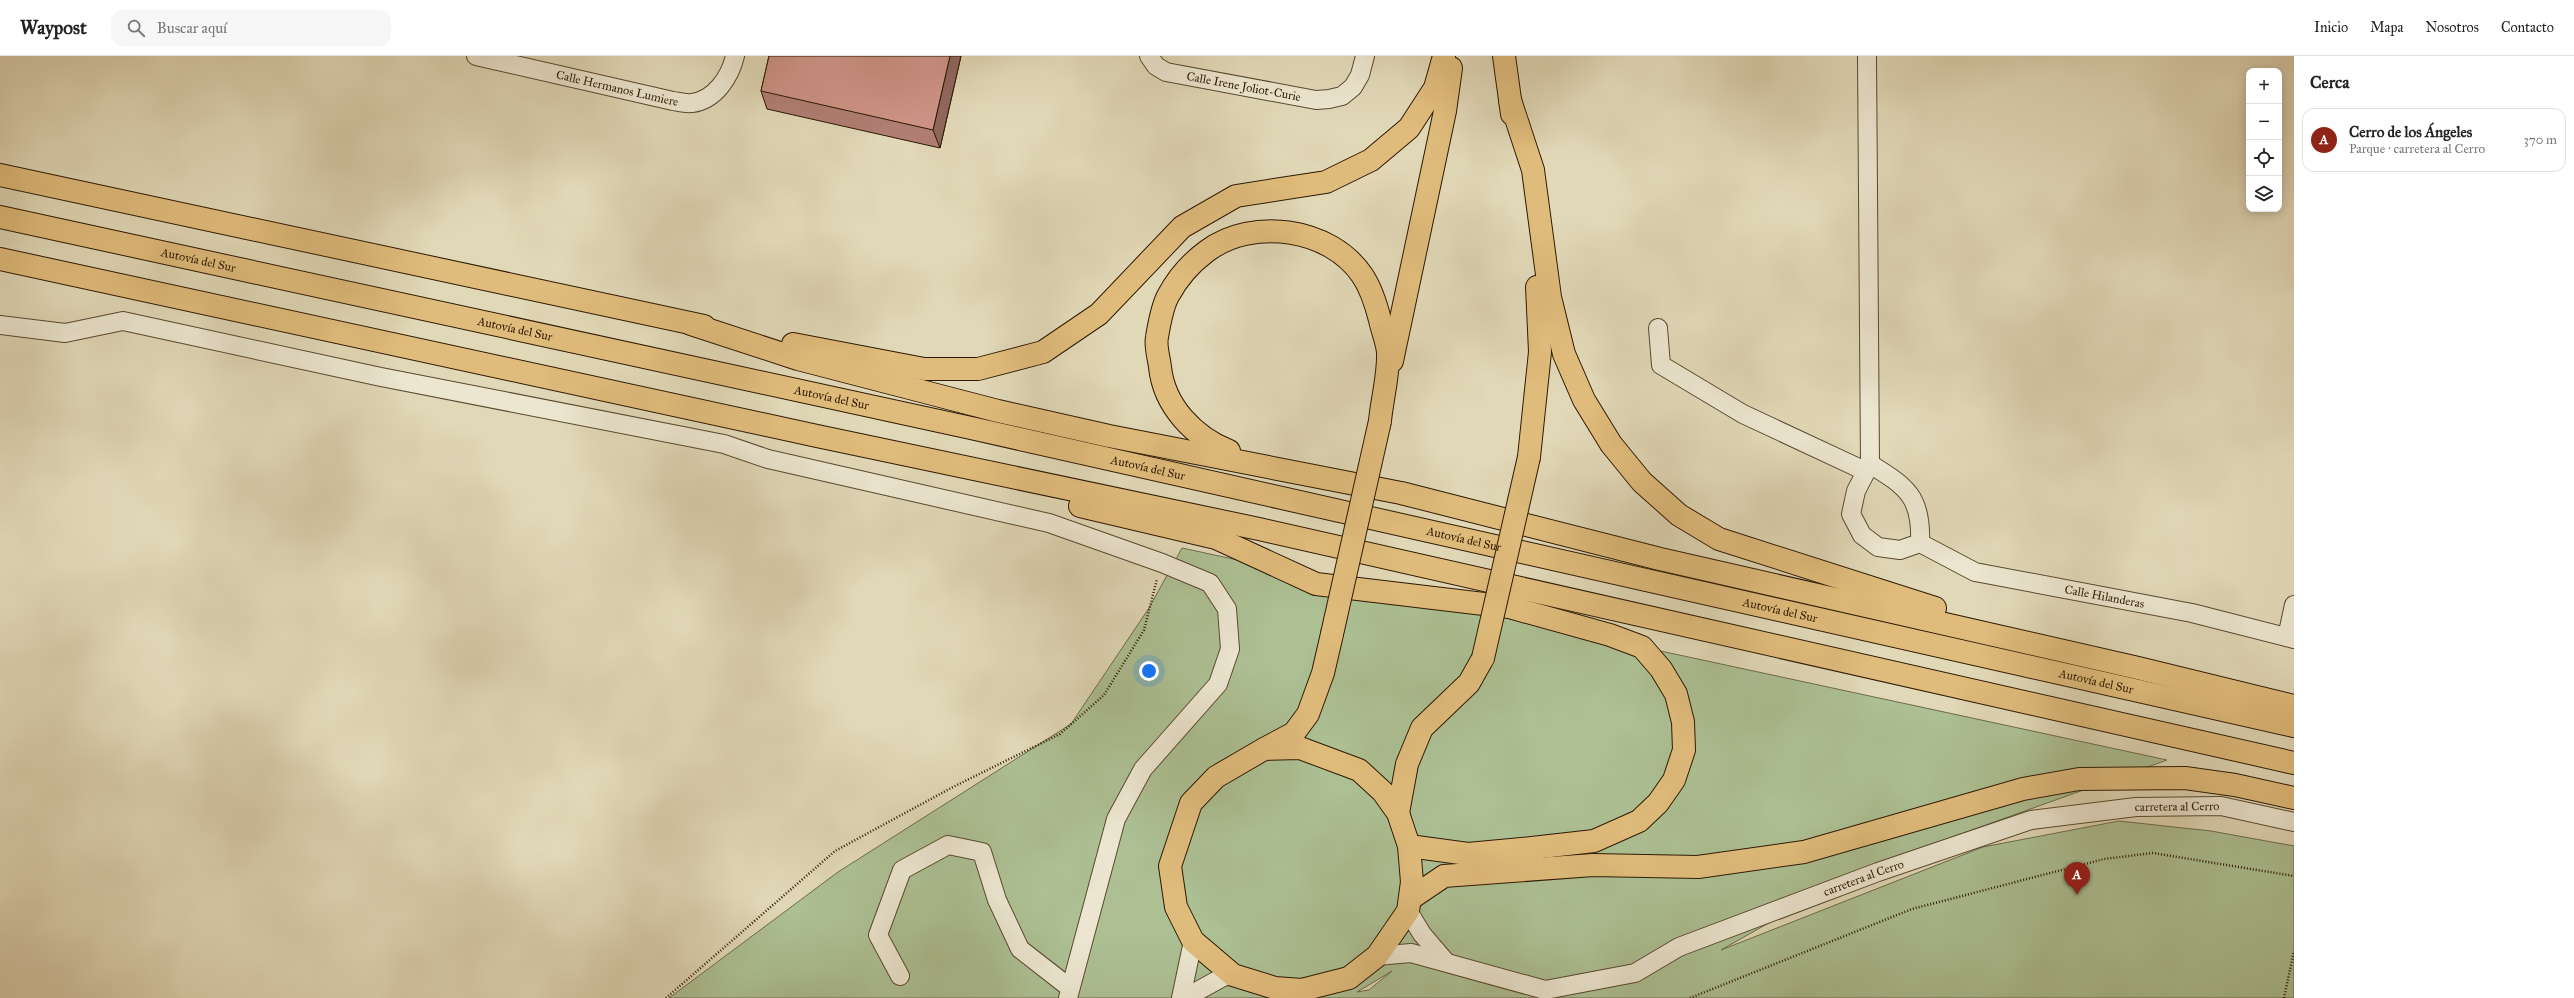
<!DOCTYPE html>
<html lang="es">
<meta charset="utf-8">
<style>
:root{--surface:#fff;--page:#f6f6f6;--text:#222;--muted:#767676;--line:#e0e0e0;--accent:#8f2418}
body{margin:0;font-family:"IM FELL Great Primer",serif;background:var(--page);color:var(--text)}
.controls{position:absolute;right:12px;top:12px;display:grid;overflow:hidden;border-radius:8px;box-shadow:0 2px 10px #0003}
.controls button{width:36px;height:36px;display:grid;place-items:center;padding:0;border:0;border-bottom:1px solid var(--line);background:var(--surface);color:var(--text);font:20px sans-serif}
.you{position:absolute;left:1149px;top:615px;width:14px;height:14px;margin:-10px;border:3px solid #fff;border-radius:50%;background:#1a73e8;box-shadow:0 0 0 6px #1a73e833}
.badge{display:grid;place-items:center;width:26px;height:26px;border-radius:50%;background:var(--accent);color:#fff;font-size:13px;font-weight:700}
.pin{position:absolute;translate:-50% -33px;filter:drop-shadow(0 1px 2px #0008)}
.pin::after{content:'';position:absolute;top:21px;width:14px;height:12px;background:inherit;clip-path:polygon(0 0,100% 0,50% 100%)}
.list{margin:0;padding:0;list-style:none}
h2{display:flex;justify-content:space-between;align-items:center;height:52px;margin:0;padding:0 16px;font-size:17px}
h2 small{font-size:13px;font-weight:400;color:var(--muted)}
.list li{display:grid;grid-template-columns:26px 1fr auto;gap:12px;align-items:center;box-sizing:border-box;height:64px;margin:0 8px 8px;padding:0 8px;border:1px solid var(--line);border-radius:12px}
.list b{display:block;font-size:15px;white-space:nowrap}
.list p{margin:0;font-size:13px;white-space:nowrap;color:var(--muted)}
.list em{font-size:13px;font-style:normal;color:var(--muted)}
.icon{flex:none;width:22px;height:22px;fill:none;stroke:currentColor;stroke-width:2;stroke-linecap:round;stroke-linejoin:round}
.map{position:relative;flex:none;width:2294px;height:942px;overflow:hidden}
header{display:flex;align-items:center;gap:24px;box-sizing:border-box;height:56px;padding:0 20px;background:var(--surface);border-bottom:1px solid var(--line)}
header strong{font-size:19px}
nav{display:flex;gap:22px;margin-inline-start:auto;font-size:14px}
.search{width:280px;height:36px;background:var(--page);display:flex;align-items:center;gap:10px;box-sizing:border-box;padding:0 14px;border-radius:12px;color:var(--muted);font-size:15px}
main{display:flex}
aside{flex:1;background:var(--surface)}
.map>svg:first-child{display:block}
</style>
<header>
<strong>Waypost</strong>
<div class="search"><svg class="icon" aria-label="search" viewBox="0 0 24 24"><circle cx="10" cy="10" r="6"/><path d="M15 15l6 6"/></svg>Buscar aquí</div>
<nav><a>Inicio</a><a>Mapa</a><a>Nosotros</a><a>Contacto</a></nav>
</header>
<main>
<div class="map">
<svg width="2294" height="942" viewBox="0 0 2294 942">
<rect width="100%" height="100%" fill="#e1d8b7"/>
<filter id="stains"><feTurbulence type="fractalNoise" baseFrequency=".005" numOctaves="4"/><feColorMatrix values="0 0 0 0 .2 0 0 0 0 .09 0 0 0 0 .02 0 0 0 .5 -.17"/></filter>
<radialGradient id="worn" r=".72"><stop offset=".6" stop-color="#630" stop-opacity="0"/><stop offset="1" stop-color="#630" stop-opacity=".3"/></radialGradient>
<path fill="#acc093" stroke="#6c6c4a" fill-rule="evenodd" d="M1182 492 2167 704 1866 812 1721 894 1983 791 2119 765 2211 775 2294 790V942H669L838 816 1071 668 1149 552ZM1392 915 1369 934 1357 936Z"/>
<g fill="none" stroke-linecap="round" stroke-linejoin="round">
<defs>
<g id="minor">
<path id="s1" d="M476 0 673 45C679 46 687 48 692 47 715 44 730 21 735 0"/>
<path id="s2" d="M1149 0 1156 10 1166 16 1316 44 1329 43 1342 40 1353 31 1360 19 1365 0"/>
<path d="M1867 0 1870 408 1856 435 1851 458 1862 479 1878 491 1900 494 1920 487C1922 441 1907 431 1870 408"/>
<polyline points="0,269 65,277 123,265 381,321 724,388 768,403 1049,467 1162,507 1210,527 1227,553 1230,593 1218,628 1143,713 1116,763 1068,942"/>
<polyline points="1658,272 1661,309 1743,358 1865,415"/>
<path id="s3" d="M1920 487 1975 516 2192 557 2294 583"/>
<polyline points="2287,581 2294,549"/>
<polyline points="1408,855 1422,878 1446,906"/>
<path id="s4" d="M1377 900 1411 897 1545 934 1635 917 1679 891 1878 816 2031 764 2136 751 2221 750 2294 766"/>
<polyline points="900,920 878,879 902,814 948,789 982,796 997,844 1020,893 1070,932"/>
<polyline points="1181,942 1193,885"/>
<polyline points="1185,942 1223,921 1233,919"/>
</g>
<g id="highway">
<polyline points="1504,0 1512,58"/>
<polyline points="1510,44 1533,114 1550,241 1564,298 1584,344 1611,388 1642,426 1679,459 1719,483 1935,552"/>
<polyline points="0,119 704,270"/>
<path id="s5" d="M0 161 971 372 2294 670"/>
<polyline points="0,203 817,380 1259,473 2294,707"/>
<polyline points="691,268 798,303 998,355 1109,380 1401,437 1660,503 2138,612 2294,650"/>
<polyline points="793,288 924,313 978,313 1043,296 1099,258 1182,171 1236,140 1326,126 1371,104 1409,72 1435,32 1444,0"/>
<polyline points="1392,305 1445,55 1451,12"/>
<path d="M1229 395C1194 381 1164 350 1160 311 1159 302 1155 290 1157 281 1159 269 1162 251 1168 240 1177 223 1192 206 1207 195 1253 161 1330 172 1362 219 1371 232 1376 248 1380 264 1382 274 1387 286 1388 296 1389 318 1382 343 1380 365"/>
<polyline points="1529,401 1540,296 1537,231"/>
<polyline points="1080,450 1216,482 1316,528 1509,551 1610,579 1642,591 1661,613 1676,638 1683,666 1684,694 1674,724 1658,747 1639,765 1594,785 1532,792 1468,798 1409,790"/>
<polyline points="1264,693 1300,692 1359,714 1383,736 1398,757 1409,790 1412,826 1408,855 1377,900 1349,922 1302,934 1275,932 1233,919 1193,885 1176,851 1170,810 1191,747 1216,721 1264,693 1294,677 1308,658 1323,617 1332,578"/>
<polyline points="1398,757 1407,708 1422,672 1469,627 1483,602"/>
<polyline points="1410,843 1444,820 1593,809 1698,811 1804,796 2023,733 2079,723 2185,722 2235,729 2294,742"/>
</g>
</defs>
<use href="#minor" stroke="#59492e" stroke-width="20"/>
<use href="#highway" stroke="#2c1900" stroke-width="24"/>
<g stroke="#2c1900" stroke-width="2.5" stroke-dasharray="1 2" stroke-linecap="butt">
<polyline points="666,942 835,795 953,731 1060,678 1104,639 1144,574 1157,523"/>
<polyline points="1690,942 1912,853 2104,803 2153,797 2294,820"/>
<polyline points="2284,942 2294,895"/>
</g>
<use href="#minor" stroke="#ece6d0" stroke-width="18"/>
<use href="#highway" stroke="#e0bc7c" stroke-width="22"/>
<defs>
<g id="highway-bridge">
<polyline points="1332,578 1380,365"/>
<polyline points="1483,602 1529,401"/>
</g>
</defs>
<use href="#highway-bridge" stroke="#2c1900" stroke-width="24" stroke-linecap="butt"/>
<use href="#highway-bridge" stroke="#e0bc7c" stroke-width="22"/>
</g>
<polygon fill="#b07e73" stroke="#2c1900" points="769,0 961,0 940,92 767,53 761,35"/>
<polygon fill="#90675e" stroke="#2c1900" points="950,0 961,0 940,92 933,74"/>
<polygon fill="#cd9386" stroke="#2c1900" points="769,0 950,0 933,74 761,35"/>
<g text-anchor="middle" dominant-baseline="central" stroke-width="3" stroke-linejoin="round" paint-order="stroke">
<g font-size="12" fill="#2c1900" stroke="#ece6d0">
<text stroke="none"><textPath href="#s2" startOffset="103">Calle Irene Joliot-Curie</textPath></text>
<text stroke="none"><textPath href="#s1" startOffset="145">Calle Hermanos Lumiere</textPath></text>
<text stroke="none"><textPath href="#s5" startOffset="203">Autovía del Sur</textPath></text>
<text stroke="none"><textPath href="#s5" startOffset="527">Autovía del Sur</textPath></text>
<text stroke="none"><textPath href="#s5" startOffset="851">Autovía del Sur</textPath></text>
<text stroke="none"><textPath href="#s5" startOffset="1175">Autovía del Sur</textPath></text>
<text stroke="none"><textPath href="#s5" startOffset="1499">Autovía del Sur</textPath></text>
<text stroke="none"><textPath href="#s3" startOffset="194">Calle Hilanderas</textPath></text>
<text stroke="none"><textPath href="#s5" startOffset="1823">Autovía del Sur</textPath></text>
<text stroke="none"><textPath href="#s5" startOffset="2147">Autovía del Sur</textPath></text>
<text stroke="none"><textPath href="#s4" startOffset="837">carretera al Cerro</textPath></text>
<text stroke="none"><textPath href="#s4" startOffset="513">carretera al Cerro</textPath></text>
</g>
</g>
<rect width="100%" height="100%" filter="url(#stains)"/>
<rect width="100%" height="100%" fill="url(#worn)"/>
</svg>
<div class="controls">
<button>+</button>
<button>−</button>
<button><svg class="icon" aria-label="locate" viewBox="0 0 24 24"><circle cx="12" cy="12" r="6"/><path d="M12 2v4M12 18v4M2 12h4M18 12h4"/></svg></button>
<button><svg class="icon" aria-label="layers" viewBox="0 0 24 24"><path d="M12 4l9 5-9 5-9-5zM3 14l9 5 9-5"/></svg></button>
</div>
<div class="you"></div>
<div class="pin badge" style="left:2077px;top:839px">A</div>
</div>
<aside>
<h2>Cerca<small></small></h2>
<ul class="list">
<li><span class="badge">A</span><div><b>Cerro de los Ángeles</b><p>Parque · carretera al Cerro</p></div><em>370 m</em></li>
</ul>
</aside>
</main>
